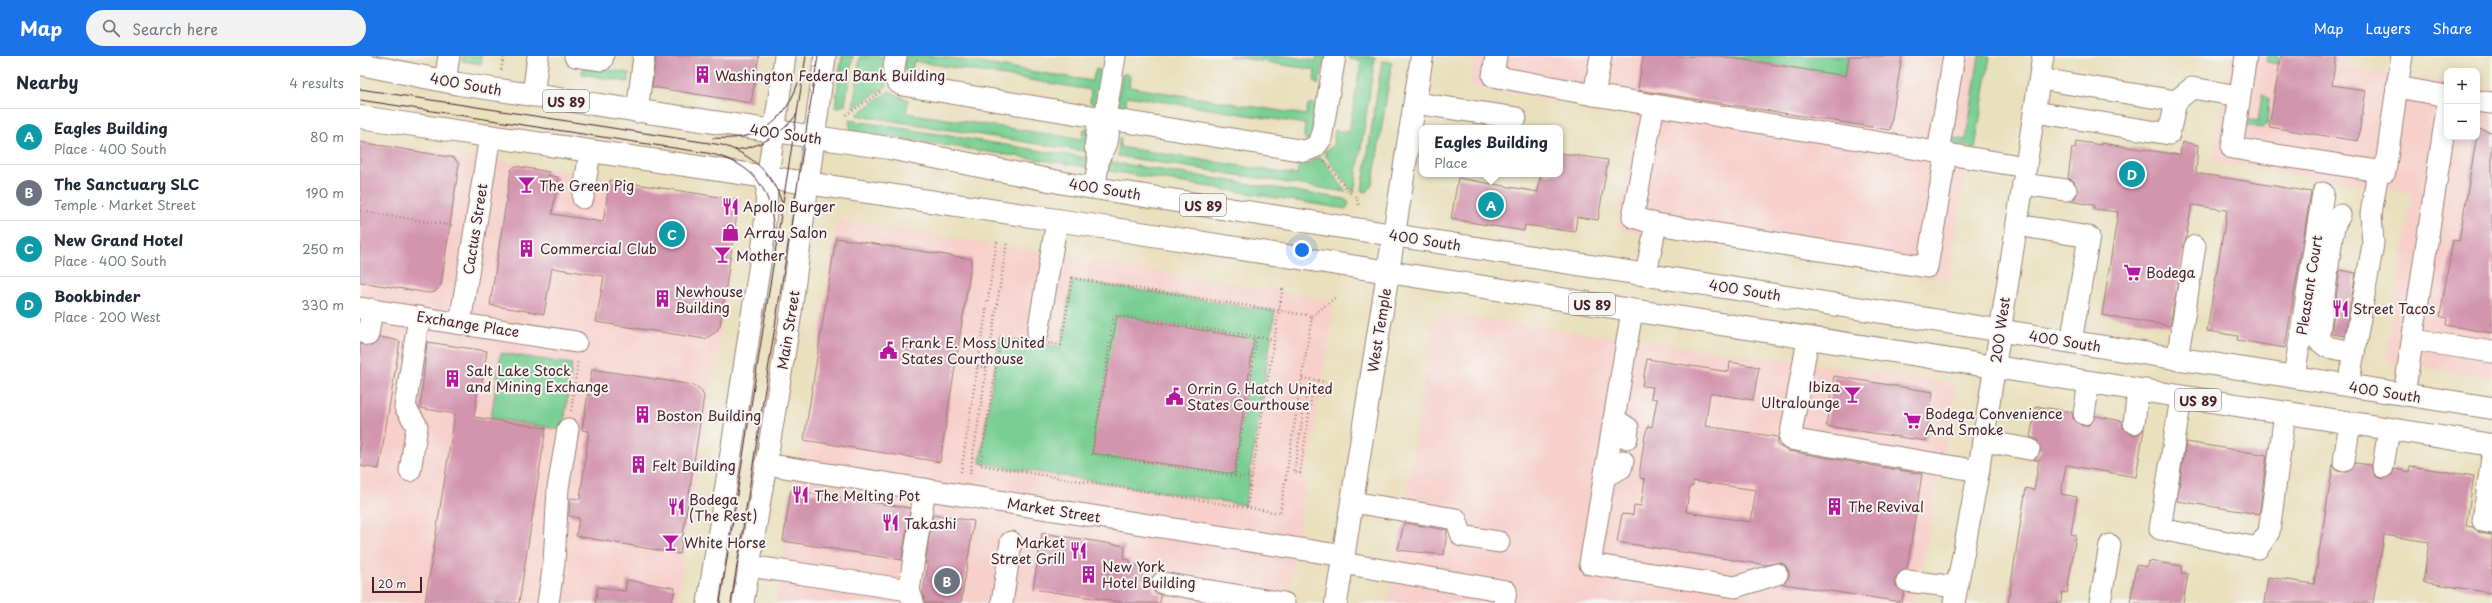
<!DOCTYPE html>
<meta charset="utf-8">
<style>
:root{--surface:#fff;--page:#f2f2f3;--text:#1f2937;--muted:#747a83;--line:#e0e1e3;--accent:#1a73e8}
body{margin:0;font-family:"Playpen Sans",sans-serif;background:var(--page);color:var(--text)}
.controls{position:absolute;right:12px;top:12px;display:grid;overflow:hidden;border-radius:8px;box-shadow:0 2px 10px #0003}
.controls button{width:36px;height:36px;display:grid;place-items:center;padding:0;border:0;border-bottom:1px solid var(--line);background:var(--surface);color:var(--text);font:20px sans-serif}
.scale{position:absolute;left:12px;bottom:10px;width:50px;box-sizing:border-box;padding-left:4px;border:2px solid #4a1f2b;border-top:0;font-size:11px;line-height:14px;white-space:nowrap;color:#4a1f2b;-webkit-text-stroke:3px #f6f6f2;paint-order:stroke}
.you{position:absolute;left:942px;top:194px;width:14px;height:14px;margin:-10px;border:3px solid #fff;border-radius:50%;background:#1a73e8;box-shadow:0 0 0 6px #1a73e833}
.badge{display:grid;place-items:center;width:26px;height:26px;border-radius:50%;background:var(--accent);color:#fff;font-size:13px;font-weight:700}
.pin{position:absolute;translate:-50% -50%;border:2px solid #fff;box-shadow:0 1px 4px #0006}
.popup{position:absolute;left:1059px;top:69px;width:144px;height:52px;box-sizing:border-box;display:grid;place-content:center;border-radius:8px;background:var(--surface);filter:drop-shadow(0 1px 3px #0005);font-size:13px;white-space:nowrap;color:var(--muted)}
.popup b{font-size:15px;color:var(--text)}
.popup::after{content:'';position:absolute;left:50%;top:100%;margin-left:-8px;border:8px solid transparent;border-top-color:var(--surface)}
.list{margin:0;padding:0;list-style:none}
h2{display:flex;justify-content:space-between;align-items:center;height:52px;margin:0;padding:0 16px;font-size:17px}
h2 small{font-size:13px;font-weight:400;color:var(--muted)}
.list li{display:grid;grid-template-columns:26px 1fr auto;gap:12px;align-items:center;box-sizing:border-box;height:56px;padding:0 16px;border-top:1px solid var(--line)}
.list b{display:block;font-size:15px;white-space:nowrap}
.list p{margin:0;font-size:13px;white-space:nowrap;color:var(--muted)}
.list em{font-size:13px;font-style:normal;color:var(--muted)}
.icon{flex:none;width:22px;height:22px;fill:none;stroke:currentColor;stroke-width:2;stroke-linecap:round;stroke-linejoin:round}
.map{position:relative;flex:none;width:2132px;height:547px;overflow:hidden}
header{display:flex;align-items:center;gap:24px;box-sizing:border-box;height:56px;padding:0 20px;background:var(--accent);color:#fff}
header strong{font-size:19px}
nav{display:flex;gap:22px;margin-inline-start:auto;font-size:14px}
.search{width:280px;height:36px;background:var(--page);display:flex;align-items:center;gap:10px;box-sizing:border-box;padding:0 14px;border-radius:22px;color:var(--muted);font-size:15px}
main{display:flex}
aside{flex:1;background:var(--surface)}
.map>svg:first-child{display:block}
</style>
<header>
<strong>Map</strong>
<div class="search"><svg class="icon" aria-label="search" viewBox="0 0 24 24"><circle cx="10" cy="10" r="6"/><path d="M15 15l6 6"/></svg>Search here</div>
<nav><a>Map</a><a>Layers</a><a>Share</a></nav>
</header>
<main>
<aside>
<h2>Nearby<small>4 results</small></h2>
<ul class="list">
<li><span class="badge" style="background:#0f9aa8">A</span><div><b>Eagles Building</b><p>Place · 400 South</p></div><em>80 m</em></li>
<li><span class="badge" style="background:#6b7280">B</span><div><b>The Sanctuary SLC</b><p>Temple · Market Street</p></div><em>190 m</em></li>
<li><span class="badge" style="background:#0f9aa8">C</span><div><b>New Grand Hotel</b><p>Place · 400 South</p></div><em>250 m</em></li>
<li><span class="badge" style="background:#0f9aa8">D</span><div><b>Bookbinder</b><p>Place · 200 West</p></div><em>330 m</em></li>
</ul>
</aside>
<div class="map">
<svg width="2132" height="547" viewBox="0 0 2132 547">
<rect width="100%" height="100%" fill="#f6f6f2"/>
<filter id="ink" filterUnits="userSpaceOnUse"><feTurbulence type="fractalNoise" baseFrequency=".025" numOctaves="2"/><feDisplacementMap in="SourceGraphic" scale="8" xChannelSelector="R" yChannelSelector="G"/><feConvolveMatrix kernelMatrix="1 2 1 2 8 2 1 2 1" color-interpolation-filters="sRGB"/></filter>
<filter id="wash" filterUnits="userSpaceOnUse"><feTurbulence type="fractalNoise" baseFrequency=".012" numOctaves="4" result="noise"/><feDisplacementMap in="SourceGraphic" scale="16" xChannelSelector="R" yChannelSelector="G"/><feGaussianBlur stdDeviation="0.9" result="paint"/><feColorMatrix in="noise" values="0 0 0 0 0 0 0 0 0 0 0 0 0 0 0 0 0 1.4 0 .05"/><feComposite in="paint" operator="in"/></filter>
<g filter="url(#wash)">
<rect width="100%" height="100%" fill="#e9e0bd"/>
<g fill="#f7d0ca">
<polygon points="1115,0 1624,0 1589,225 1257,173 1275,56 1110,30"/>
<polygon points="1869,0 1988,0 1987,11 2087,27 2087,81 2117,81 2117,32 2132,34 2132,323 2025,305 2052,137 1853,105"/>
<polygon points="0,83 382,143 317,547 0,547"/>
<polygon points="477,163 968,243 974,250 927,547 416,547"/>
<polygon points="1075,257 1597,327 1555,547 1028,547"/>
</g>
<g fill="#79cf93" stroke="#62775f">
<polygon points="103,0 122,0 121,8 102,5"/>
<polygon points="482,0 493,0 485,49 475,52"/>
<polygon points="500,0 527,0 524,20 527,26 526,31 493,52"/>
<polygon points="545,0 577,0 732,25 736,13 743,15 737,48 735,49 730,46 731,34 554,5 551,18 549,19 544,14"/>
<polygon points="869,0 927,0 956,5 957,0 966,0 958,29 954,26 955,14"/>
<polygon points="988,0 1015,1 994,137 965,99 965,95 973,90 975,74 989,76 1001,5 990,3"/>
<polygon points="1360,0 1489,0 1486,20"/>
<polygon points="1619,0 1630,0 1615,92 1592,88 1590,85 1594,82 1606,84"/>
<polygon points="1908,0 1918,0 1918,8 1907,6"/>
<polygon points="1022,5 1032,6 1013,126 1007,136 1002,135"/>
<polygon points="223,10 269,17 268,26 222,18"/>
<polygon points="766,17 770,20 769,31 946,59 948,49 953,47 956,50 950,83 946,84 944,80 945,68 767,40 765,52 762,53 757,49 762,19"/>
<polygon points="529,35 548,44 546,57 722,83 723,75 728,72 729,96 496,59"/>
<polygon points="1902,38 1909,43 1907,69 1903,72 1881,69 1882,63 1898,65"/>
<polygon points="489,64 727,102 727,111 491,75"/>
<polygon points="761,81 760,91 937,119 939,107 948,108 955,102 962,102 986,136 758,100 759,83"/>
<polygon points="750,106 985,143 989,147 986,153 750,115 748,113"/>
<polygon points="712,224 915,255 885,449 620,407 639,282 701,291"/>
<polygon points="141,297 212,308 203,374 131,362"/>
</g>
<g id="blocks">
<g fill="#d394ae" fill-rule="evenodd">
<polygon points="296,0 399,0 391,47 292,31"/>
<polygon points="1283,0 1360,0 1486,20 1489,0 1542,0 1530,74 1278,34"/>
<polygon points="1921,0 1976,0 1972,29 2006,34 1998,85 1909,71"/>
<polygon points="2118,73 2132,76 2132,277 2086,269 2087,262 2080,260 2093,184 2099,185"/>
<polygon points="1716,85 1741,89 1741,87 1820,99 1822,86 1838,89 1836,117 1951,136 1925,292 1877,284 1878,280 1847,275 1867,154 1832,149 1810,270 1742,259 1758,156 1734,153 1734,149 1709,145 1715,142 1718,135 1714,125 1708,122 1712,92 1715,92"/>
<polygon points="0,86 90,101 94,102 99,108 81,229 75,236 69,237 0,226"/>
<polygon points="1200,97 1248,104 1238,164 1217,161 1215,176 1165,169 1164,175 1091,163 1098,122 1178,136 1181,118 1200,118"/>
<polygon points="155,110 189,116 187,119 198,121 192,158 243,166 250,124 379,144 360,270 356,276 345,283 236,266 244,220 192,212 184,258 130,249 151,114"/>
<polygon points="476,182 612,203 580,406 444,384"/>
<polygon points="1980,214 1996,217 1985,280 1971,278"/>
<polygon points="757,260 894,283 874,418 732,397"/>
<polygon points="20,281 40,285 19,413 0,410 0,288 12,290"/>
<polygon points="67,286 127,295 122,327 119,326 114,361 186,372 159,547 65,547 95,358 60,352"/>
<path d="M1287 303 1369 316 1370 306 1399 311 1393 344 1350 337 1345 370 1418 381 1417 389 1428 395 1562 418 1547 513 1538 518 1535 523 1536 530 1544 536 1542 546 1423 528 1429 521V515L1425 509 1419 506 1406 509 1257 486 1262 458 1273 459 1274 449 1281 450 1285 423 1280 422V413L1285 379 1288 370 1292 371 1297 343 1291 342 1293 331 1282 330ZM1333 425 1396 434 1391 466 1326 456 1330 430H1333Z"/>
<polygon points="232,313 333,329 340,333 344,340 320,498 216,480 219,462 209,460 210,442 220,443 229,375 222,374"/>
<polygon points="1474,320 1573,336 1566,385 1466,370"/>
<polygon points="1676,350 1712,356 1713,363 1722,370 1729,369 1736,360 1762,365 1763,372 1772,379 1779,378 1784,373 1776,421 1706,409 1701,438 1717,441 1711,478 1716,479 1707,537 1702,536 1701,547 1648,547 1666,432 1674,434 1679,404 1674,404 1681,395 1677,384 1670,381"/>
<polygon points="1826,386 1907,399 1899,458 1817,445"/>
<polygon points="1996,407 2011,409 2015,420 2022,423 2032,419 2035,413 2049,416 2050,410 2114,420 2106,470 2113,471 2120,477 2132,479 2132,537 2063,526 2069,486 2024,479 2013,547 1904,547 1908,521 1954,528 1973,409 1977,415 1988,416"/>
<polygon points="431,434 550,452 542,504 423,485"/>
<polygon points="573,459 614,465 601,547 565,547 563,537 568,507 565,507"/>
<polygon points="1044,467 1087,474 1084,499 1038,494"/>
<polygon points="682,477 765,490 764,503 770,504 770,508 783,510 781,526 790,527 794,536 801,539 800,547 767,547 673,533"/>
<polygon points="1789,505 1822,510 1821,517 1828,518 1823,547 1770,547 1776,509 1788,511"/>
<polygon points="267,524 315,532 312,547 235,547 238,531 265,535"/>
</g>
</g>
</g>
<g filter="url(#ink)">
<use href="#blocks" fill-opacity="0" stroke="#9a8074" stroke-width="1"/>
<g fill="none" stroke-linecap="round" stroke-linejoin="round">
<defs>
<g id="minor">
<polyline points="215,0 242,4 243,0"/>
<path d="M536 0C534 12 530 23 542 29L945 95 955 91 961 83 975 0"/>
<polyline points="1136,0 1133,20 1234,39 1241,0"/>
<polyline points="1886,0 1872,92 2025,116 2037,31 2087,40"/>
<polyline points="85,25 89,0"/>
<polyline points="2037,31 2042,0"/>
<polyline points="1234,39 1666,111"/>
<polyline points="173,40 178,0"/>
<polyline points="1816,45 1832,32 1879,40"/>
<polyline points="2117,45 2132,47"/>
<polyline points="1055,47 1156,62"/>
<polyline points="1294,49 1273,161 1296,168 1567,211 1586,98"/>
<polyline points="277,56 284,0"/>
<polyline points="1675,56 1809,78 1816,45 1680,23"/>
<polyline points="745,62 755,0"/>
<polyline points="1578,96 1594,0"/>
<polyline points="1663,128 1706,134"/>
<path d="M735 132 739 100 735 91 738 70 745 62C751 75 749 90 739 100"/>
<polyline points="223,142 230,95"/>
<polyline points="1980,159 1975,168 1972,181 1958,284 1967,291 1994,296"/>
<polyline points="1657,169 1729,181 1711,286"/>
<polyline points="1286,218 1296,168"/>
<polyline points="0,252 216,286"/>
<polyline points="1272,255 1230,508 1375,531 1417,518"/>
<polyline points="100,267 130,80"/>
<polyline points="678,277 697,164"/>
<polyline points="8,279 12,253"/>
<polyline points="1448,283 1430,383 1619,415"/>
<polyline points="2053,284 2132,296"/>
<polyline points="1817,304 1835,190"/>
<polyline points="1934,321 1963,137"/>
<polyline points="1988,330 2013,188 2011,158 2018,115"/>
<polyline points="2044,339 2087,53"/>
<polyline points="1821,342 1800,473 1898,492 1909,476 1925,357"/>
<polyline points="1724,358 1729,327"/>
<polyline points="1254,363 1268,372 1267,382"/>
<polyline points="1774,367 1778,335"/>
<polyline points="1623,385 1669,393"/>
<polyline points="2132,402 2123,465 2132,467"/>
<polyline points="1984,405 1990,367"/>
<polyline points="405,408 984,500"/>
<polyline points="2023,411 2029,373"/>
<polyline points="50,415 57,370 45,351 59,261"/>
<polyline points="1245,420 1261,412 1263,405"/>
<polyline points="992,446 1096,463 1102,480 1139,486"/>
<polyline points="982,507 1146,535 1144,547"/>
<polyline points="389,510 549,534"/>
<polyline points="1547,525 1597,531"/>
<polyline points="802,527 924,547"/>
<polyline points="553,546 549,534 565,433"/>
<polyline points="188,547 194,507 198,432 208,373"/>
<polyline points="348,547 404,181 408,118 425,0"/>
<polyline points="383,547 430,263 465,0"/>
<polyline points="642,547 651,486"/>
<polyline points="1594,547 1617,424 1683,0"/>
<polyline points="1740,547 1750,489"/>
</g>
<g id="major">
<polyline points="0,8 99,28 529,92 709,128 2132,352"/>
<polyline points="0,61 697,164 2132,389"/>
<polyline points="976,547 1062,0"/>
</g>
</defs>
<use href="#minor" stroke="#9a8074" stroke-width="23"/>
<use href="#major" stroke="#9a8074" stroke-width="24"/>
<g stroke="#9a8074" stroke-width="2.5" stroke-dasharray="1 3" stroke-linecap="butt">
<polyline points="141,14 144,0"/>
<polyline points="486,59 522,35"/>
<polyline points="965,105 992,140"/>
<polyline points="996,140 999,149"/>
<polyline points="0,155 94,170"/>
<polygon points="712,222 952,260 920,457 620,409 641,281 701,289"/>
<polyline points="952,260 976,241"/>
<polyline points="617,310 627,312"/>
<polyline points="942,322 966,326"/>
<polyline points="941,331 947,333 934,416 940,417 952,338 964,340"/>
<polyline points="211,355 218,304"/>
<polyline points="601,416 637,185"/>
<polyline points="610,418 647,186"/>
<polyline points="875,420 732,398 754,258 913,283"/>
<polyline points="892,422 875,420 897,280"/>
<polyline points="887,451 923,230"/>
</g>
<use href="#minor" stroke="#fff" stroke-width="21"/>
<use href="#major" stroke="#fff" stroke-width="22"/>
<g stroke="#4a1f2b" stroke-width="1">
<path d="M0 33 362 89C392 99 412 116 422 147"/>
<path d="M0 44 347 97C395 107 413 134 414 182"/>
<path d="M353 82C397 85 423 70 438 27"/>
<path d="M375 94C401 91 422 78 437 58"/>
<polyline points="360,547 446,0"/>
<polyline points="371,547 458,0"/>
</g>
</g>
</g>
<defs>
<symbol id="building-bare" viewBox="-9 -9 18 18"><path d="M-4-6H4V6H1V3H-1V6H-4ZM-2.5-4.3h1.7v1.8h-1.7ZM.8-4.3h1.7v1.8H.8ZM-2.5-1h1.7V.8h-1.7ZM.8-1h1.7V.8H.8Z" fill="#b5179e" stroke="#f6f6f2" stroke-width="2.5" paint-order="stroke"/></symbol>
<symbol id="bar-bare" viewBox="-9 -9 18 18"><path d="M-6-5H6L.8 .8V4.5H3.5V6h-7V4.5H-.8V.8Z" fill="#b5179e" stroke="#f6f6f2" stroke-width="2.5" paint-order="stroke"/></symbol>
<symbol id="restaurant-bare" viewBox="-9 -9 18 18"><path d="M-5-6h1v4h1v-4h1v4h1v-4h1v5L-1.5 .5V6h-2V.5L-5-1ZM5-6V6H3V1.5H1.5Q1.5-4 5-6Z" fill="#b5179e" stroke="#f6f6f2" stroke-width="2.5" paint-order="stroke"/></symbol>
<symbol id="shop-bare" viewBox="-9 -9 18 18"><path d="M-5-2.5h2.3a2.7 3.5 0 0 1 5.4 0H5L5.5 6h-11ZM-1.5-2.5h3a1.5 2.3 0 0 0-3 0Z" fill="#b5179e" stroke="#f6f6f2" stroke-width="2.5" paint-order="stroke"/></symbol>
<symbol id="supermarket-bare" viewBox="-9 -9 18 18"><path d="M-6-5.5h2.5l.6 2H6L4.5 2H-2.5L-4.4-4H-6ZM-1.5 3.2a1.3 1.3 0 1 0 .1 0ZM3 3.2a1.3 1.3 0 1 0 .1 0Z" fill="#b5179e" stroke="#f6f6f2" stroke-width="2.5" paint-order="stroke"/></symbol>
<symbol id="civic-bare" viewBox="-9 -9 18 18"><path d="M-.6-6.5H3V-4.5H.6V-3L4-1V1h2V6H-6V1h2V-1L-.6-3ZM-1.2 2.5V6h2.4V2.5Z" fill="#b5179e" stroke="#f6f6f2" stroke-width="2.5" paint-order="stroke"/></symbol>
</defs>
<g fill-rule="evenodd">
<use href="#building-bare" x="330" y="6" width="25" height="25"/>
<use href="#bar-bare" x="154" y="116" width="25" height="25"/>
<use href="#restaurant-bare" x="358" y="138" width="25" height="25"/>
<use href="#shop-bare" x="358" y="164" width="25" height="25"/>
<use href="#building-bare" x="154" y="180" width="25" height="25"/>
<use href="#bar-bare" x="350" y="186" width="25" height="25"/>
<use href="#supermarket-bare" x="1760" y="204" width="25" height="25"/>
<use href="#building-bare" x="290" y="230" width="25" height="25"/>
<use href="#restaurant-bare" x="1968" y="240" width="25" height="25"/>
<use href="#civic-bare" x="516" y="282" width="25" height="25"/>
<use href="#building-bare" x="80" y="310" width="25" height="25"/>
<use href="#bar-bare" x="1480" y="326" width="25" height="25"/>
<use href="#civic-bare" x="802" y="328" width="25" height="25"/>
<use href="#building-bare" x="270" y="346" width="25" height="25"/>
<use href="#supermarket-bare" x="1540" y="352" width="25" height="25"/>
<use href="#building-bare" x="266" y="396" width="25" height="25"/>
<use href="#restaurant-bare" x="428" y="426" width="25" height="25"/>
<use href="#building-bare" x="1462" y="438" width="25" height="25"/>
<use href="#restaurant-bare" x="304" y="438" width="25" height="25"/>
<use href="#restaurant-bare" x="518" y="454" width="25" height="25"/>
<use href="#bar-bare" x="298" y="474" width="25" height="25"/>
<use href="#restaurant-bare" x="706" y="482" width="25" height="25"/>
<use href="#building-bare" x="716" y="506" width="25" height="25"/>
</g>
<g text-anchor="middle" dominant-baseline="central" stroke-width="4" stroke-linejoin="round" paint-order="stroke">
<g fill="#f6f6f2" stroke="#7e6067" stroke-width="1">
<rect x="183" y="34" width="46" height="22" rx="3"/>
<rect x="820" y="138" width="46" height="22" rx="3"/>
<rect x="1209" y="237" width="46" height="22" rx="3"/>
<rect x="1815" y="333" width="46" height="22" rx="3"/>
</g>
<g font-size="13" font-weight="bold" fill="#4a1f2b">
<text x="206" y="45">US 89</text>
<text x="843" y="149">US 89</text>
<text x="1232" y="248">US 89</text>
<text x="1838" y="344">US 89</text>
</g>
<g font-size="14" fill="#4a1f2b" stroke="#f6f6f2" text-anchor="start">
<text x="355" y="19">Washington Federal Bank Building</text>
<text x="179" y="129">The Green Pig</text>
<text x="383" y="150">Apollo Burger</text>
<text x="384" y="176">Array Salon</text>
<text x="180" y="192">Commercial Club</text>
<text x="376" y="199">Mother</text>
<text x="1786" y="216">Bodega</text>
<text x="315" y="235">Newhouse<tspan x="315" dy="16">Building</tspan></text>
<text x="1993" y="252">Street Tacos</text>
<text x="541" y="286">Frank E. Moss United<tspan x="541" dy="16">States Courthouse</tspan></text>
<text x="106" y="314">Salt Lake Stock<tspan x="106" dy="16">and Mining Exchange</tspan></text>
<text x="1480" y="330" text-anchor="end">Ibiza<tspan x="1480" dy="16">Ultralounge</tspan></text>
<text x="827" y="332">Orrin G. Hatch United<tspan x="827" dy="16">States Courthouse</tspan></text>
<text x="1565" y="357">Bodega Convenience<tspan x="1565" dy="16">And Smoke</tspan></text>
<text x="296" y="359">Boston Building</text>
<text x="292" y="409">Felt Building</text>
<text x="454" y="439">The Melting Pot</text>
<text x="329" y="443">Bodega<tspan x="329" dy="16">(The Rest)</tspan></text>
<text x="1488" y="450">The Revival</text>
<text x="544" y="467">Takashi</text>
<text x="324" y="486">White Horse</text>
<text x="705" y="486" text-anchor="end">Market<tspan x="705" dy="16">Street Grill</tspan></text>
<text x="742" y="510">New York<tspan x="742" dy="16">Hotel Building</tspan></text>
</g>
<g font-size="14" fill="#4a1f2b" stroke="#f6f6f2">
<text transform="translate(106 28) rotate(10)">400 South</text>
<text transform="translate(426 78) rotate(8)">400 South</text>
<text transform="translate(745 133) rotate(9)">400 South</text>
<text transform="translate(115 173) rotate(-81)">Cactus Street</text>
<text transform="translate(1065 184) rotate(9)">400 South</text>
<text transform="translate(1949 229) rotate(-81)">Pleasant Court</text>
<text transform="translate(1385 234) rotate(9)">400 South</text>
<text transform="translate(108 268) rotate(9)">Exchange Place</text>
<text transform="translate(428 274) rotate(-81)">Main Street</text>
<text transform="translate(1019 274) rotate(-81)">West Temple</text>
<text transform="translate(1640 274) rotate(-82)">200 West</text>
<text transform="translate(1705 285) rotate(9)">400 South</text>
<text transform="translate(2025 336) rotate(9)">400 South</text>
<text transform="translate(694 454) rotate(9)">Market Street</text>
</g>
</g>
</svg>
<div class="controls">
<button>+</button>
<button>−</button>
</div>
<div class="scale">20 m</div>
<div class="you"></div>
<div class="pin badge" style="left:1131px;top:149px;background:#0f9aa8">A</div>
<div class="popup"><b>Eagles Building</b>Place</div>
<div class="pin badge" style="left:587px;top:525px;background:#6b7280">B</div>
<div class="pin badge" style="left:312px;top:178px;background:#0f9aa8">C</div>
<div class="pin badge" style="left:1772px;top:118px;background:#0f9aa8">D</div>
</div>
</main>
